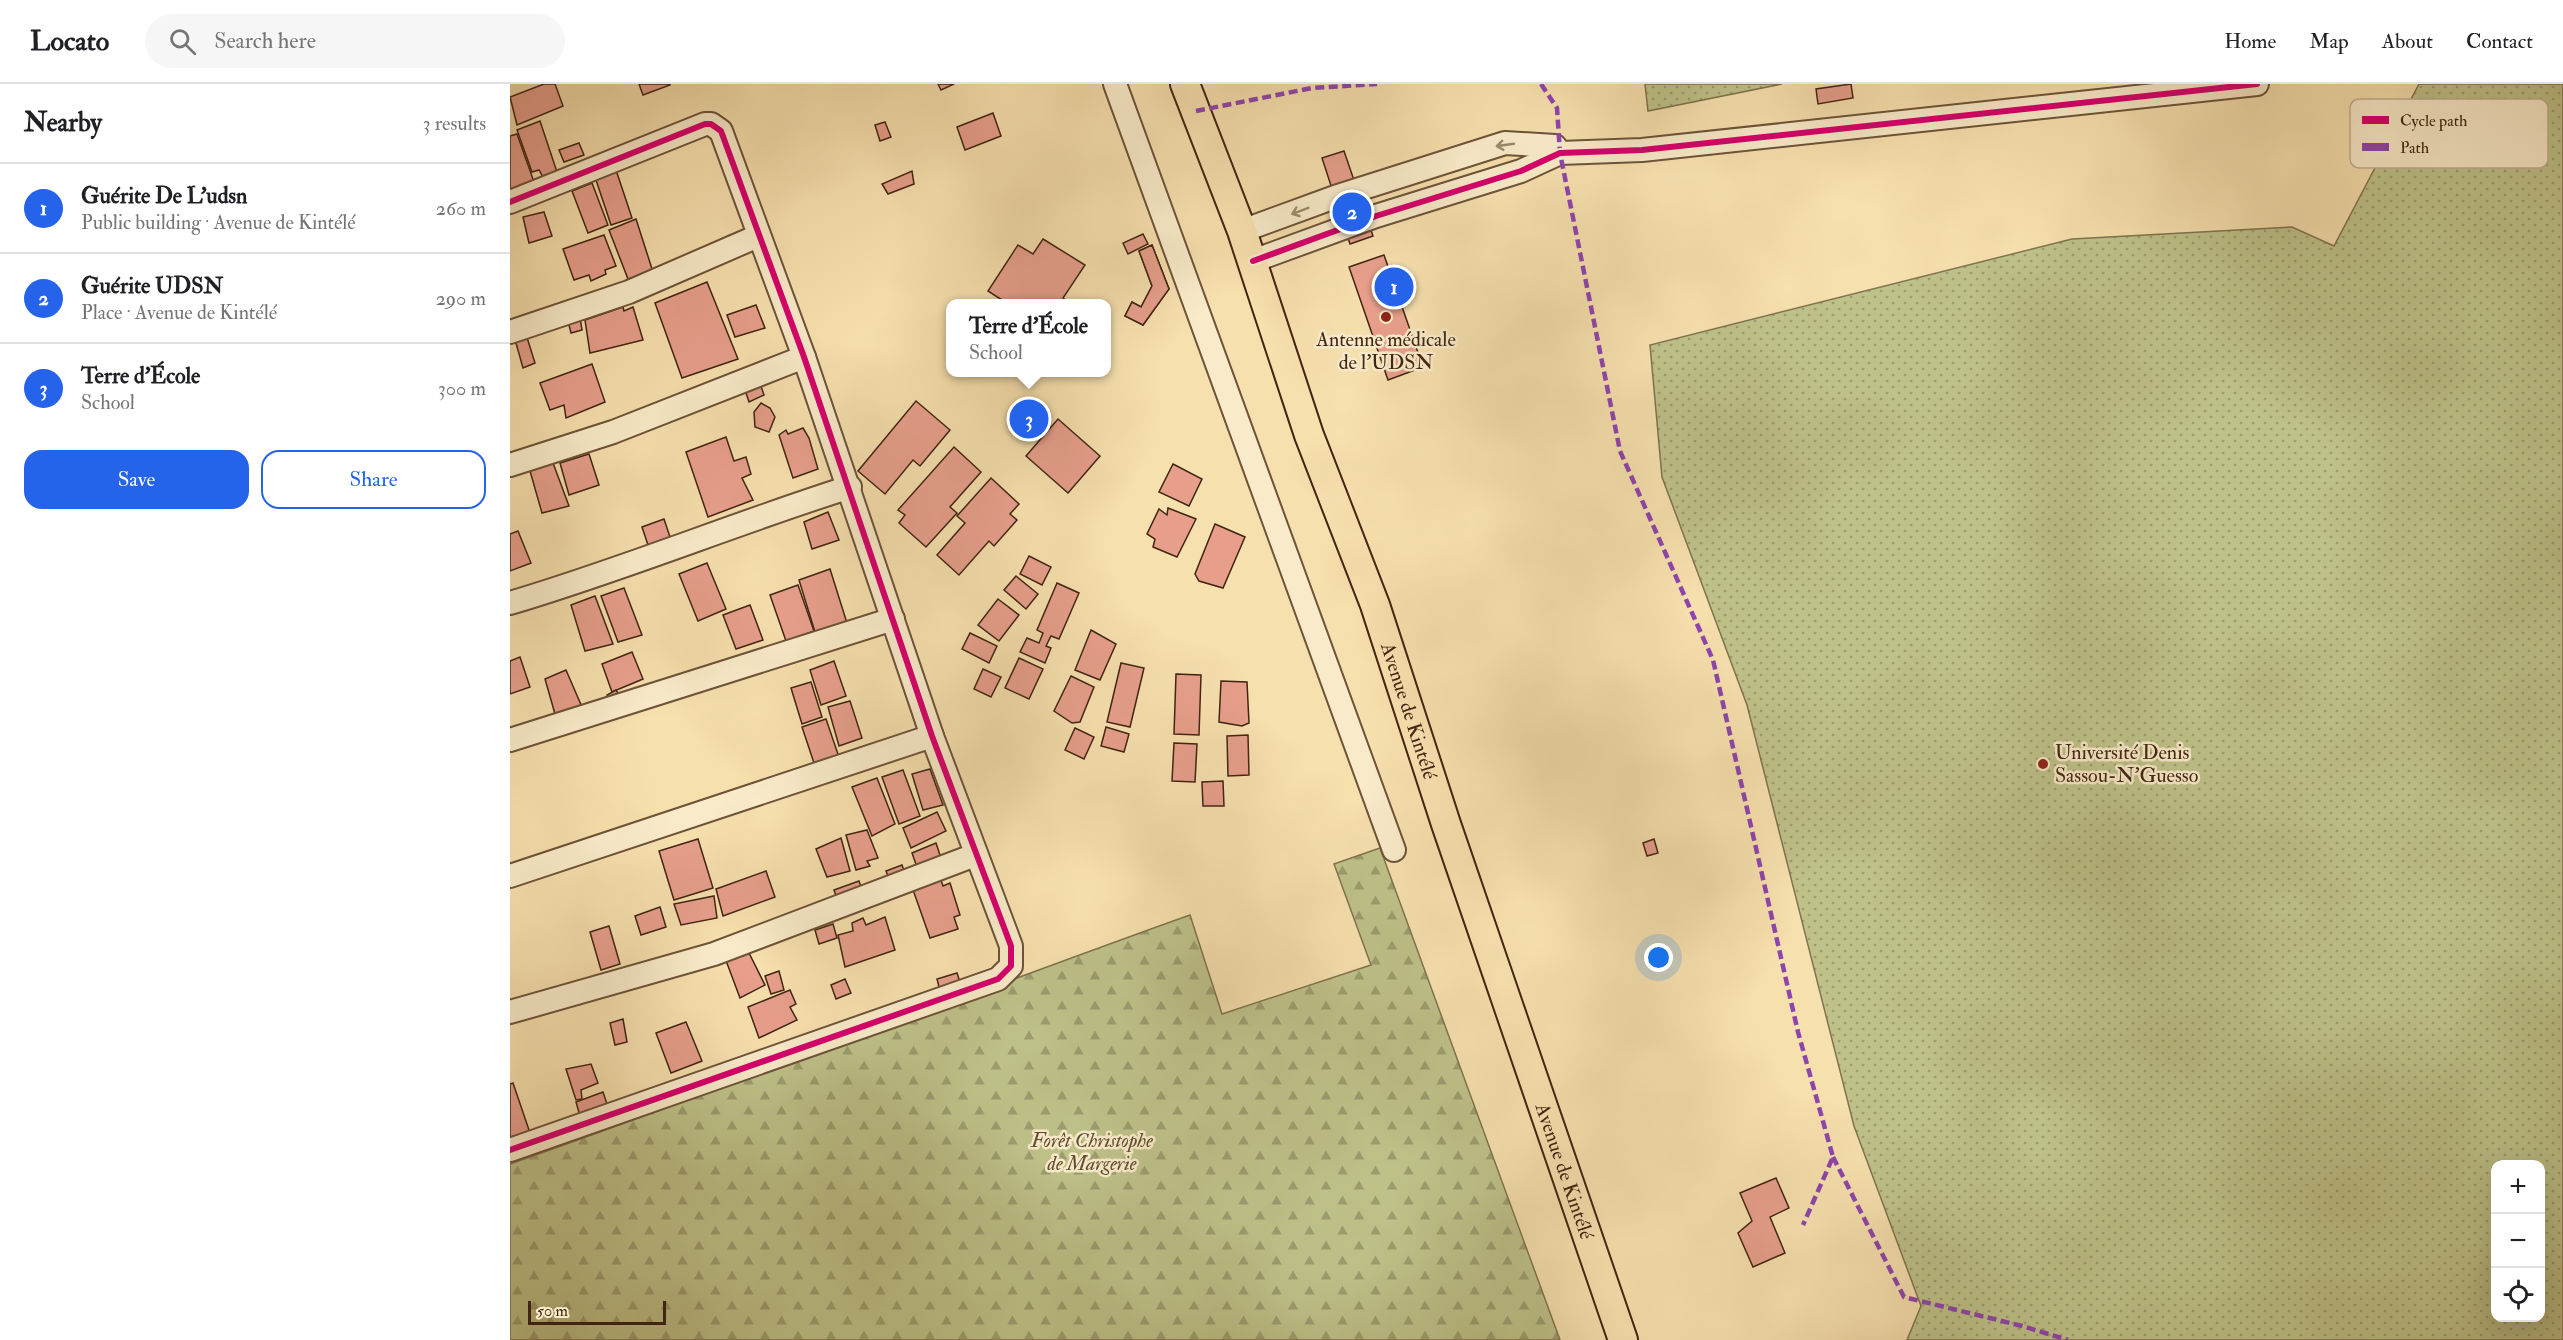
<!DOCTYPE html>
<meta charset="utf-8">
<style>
:root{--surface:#fff;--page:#f6f6f6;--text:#202124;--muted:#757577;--line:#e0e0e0;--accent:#2563eb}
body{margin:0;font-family:"IM FELL Double Pica",serif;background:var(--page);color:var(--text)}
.controls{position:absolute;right:18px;bottom:18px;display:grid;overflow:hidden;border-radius:12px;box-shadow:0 6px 24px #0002}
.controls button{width:54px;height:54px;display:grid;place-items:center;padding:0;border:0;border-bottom:2px solid var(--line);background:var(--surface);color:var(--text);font:30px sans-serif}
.scale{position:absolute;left:18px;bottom:15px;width:138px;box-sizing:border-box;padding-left:6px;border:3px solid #412412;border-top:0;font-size:16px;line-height:21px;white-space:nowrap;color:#412412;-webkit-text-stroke:4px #f9ebca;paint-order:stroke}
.you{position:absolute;left:1149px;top:874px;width:21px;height:21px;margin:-15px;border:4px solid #fff;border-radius:50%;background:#1a73e8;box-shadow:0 0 0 9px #1a73e833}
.badge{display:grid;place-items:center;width:39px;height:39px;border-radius:50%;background:var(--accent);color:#fff;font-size:20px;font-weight:700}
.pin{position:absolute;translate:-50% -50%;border:3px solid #fff;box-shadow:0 2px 6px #0006}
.popup{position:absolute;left:436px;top:215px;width:165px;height:78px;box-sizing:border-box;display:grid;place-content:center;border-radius:12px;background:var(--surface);filter:drop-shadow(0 2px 4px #0005);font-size:20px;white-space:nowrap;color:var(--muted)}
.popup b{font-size:22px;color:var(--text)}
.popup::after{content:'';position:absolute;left:50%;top:100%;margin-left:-12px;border:12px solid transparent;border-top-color:var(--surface)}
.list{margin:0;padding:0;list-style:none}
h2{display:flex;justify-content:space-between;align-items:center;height:78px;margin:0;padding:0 24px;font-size:26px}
h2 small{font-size:20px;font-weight:400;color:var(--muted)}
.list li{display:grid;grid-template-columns:39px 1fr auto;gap:18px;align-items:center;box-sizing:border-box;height:90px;padding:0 24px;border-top:2px solid var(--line)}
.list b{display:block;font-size:22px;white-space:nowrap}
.list p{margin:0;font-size:20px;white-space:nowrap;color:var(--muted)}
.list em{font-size:20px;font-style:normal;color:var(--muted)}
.actions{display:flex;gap:12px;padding:18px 24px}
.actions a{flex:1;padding:14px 0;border:2px solid var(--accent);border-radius:18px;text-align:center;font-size:21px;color:var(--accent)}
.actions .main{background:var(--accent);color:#fff}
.icon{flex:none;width:33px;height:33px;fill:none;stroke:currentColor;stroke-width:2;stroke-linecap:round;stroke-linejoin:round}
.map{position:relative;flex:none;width:2053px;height:1256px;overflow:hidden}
header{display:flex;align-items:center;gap:36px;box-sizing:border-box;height:84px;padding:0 30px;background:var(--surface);border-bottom:2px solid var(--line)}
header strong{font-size:28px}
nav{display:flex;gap:33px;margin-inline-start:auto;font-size:21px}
.search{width:420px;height:54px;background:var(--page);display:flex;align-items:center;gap:15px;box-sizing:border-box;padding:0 21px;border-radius:33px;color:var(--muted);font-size:22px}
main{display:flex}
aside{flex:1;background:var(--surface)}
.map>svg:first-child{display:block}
</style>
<header>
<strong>Locato</strong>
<div class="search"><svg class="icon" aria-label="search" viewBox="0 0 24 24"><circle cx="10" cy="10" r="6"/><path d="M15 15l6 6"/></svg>Search here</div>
<nav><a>Home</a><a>Map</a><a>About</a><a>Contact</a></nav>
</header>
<main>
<aside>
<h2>Nearby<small>3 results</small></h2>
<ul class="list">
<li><span class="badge">1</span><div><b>Guérite De L'udsn</b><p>Public building · Avenue de Kintélé</p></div><em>260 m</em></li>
<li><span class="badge">2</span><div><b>Guérite UDSN</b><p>Place · Avenue de Kintélé</p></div><em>290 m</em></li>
<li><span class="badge">3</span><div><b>Terre d’École</b><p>School</p></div><em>300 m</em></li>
</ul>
<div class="actions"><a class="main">Save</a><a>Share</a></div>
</aside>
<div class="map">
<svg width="2053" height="1256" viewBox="0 0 2053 1256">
<defs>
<pattern id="grass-dots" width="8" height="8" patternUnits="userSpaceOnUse" patternTransform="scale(1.5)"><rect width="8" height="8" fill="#bec289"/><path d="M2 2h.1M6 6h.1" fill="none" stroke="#9c9d6f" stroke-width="1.8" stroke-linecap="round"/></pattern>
<pattern id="forest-firs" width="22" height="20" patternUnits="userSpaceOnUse" patternTransform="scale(1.5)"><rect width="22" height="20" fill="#bec289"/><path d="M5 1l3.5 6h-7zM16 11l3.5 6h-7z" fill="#9c9d6f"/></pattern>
</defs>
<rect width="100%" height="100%" fill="#f6e0ae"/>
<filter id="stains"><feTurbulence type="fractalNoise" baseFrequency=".00333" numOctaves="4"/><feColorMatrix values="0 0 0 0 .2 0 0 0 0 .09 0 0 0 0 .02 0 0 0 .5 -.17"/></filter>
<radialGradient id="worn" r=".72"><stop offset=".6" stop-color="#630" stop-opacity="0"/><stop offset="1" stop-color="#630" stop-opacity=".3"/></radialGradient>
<g fill="url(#grass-dots)" stroke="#80734e" stroke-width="1.5" fill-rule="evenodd">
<polygon points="1135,0 1272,0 1138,27"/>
<path d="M1909 0H2053V1256H1397L1411 1222 1344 1042 1237 621 1152 393 1140 261 1562 155 1782 143 1824 162ZM2030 1080V1234H1986V1080Z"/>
</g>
<path fill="url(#forest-firs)" stroke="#80734e" stroke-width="1.5" d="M870 764 1050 1256H0V1080C228 1000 453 912 680 831L712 930 861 881 824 780Z"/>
<g fill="#e79f8c" stroke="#412412" stroke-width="1.5">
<polygon points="34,0 45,0 53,22 7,41 0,13"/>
<polygon points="129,0 160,0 160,1 133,11"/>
<polygon points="428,0 444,0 431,6"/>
<polygon points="1341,0 1343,14 1308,20 1306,5"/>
<polygon points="483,29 491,52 455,66 447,43"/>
<polygon points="30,37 47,88 33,93 29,86 22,88 7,46"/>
<polygon points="375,38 381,53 370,57 365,41"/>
<polygon points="7,50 24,98 0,108 0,52"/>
<polygon points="69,59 74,71 54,78 49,66"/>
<polygon points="834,67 863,152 840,160 812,74"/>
<polygon points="106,86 122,134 101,141 85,93"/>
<polygon points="402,87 404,100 378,110 372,100"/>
<polygon points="82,99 98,141 78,149 62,107"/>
<polygon points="34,128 42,152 19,159 13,133"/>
<polygon points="126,135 143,188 118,195 99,146"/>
<polygon points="633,150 638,160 618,170 613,159"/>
<polygon points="94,151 106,182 95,186 96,190 81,197 79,191 64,196 53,165"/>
<polygon points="533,155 575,181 553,214 561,220 489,220 492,216 478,207 508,161 523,170"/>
<polygon points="642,161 659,205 633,241 615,232 622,218 631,223 642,202 629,167"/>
<polygon points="642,161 659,205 633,241 615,232 622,218 631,223 642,202 629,167"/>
<polygon points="874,171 913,283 878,296 839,183"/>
<polygon points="197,198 228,275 172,294 145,219"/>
<polygon points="246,221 255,244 225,253 217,231"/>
<polygon points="113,223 114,227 123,223 133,256 80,269 75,236"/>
<polygon points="69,228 72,246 61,249 57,233"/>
<polygon points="15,247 25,279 13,284 4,252"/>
<polygon points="82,280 95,318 56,334 54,321 40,326 30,299"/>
<polygon points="249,296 254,311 239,318 234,303"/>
<polygon points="406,317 440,346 410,382 403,376 375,410 348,387"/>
<polygon points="251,319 260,324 265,333 259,348 245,343 244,328"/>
<polygon points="548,335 590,372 558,409 516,372"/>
<polygon points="293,344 299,354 308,385 283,394 269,351 276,346 278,350"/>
<polygon points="216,353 224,377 236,373 241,390 232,394 243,416 198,433 176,368"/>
<polygon points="444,363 471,388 440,423 447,429 416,463 389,439 395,431 388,426"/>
<polygon points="79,370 89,401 59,411 50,379"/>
<polygon points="43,379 59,422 32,429 20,387"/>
<polygon points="663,380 692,395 679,422 649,408"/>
<polygon points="481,394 509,420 500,430 507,436 484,462 479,457 449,491 427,471 455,439 447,432"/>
<polygon points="658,424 686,435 667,473 643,463 645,455 637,450 649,425 657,431"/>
<polygon points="318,428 329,456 302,465 294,438"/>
<polygon points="154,435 160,453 138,461 132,443"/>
<polygon points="705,440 735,453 713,504 689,497 685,490"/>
<polygon points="8,447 21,479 0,487 0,450"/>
<polygon points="519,472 541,483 532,501 510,490"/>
<polygon points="197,479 216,525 188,537 169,490"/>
<polygon points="320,485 337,539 305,548 289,496"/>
<polygon points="506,492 528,510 516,525 494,506"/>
<polygon points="547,499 569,509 549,555 541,552 536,562 541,564 535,579 510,568 517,554 529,559 533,549 527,546"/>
<polygon points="288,501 304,547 276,557 260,511"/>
<polygon points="114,504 132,551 108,558 91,512"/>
<polygon points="85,512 103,560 75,567 61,521"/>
<polygon points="488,515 509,531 489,557 468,541"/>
<polygon points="240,521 253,556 226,565 213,531"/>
<polygon points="581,546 606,560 590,596 565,586"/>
<polygon points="460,549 487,562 479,579 452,565"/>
<polygon points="122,568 133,595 102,608 92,580"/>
<polygon points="10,573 20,603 0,610 0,577"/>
<polygon points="509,574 533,585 519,615 495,604"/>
<polygon points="324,577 336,612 311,621 300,586"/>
<polygon points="611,579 634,584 620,643 597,638"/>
<polygon points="473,585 491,593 481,613 464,605"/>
<polygon points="56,586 72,623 45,630 35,595"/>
<polygon points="666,590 691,591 689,651 664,650"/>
<polygon points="561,592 584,603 570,638 562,639 544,627"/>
<polygon points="711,597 737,598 739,639 732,642 709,638"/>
<polygon points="301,598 312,633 292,640 281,604"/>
<polygon points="106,606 111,614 101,621 97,611"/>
<polygon points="340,617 352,654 329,662 318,623"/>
<polygon points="316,635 331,679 307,688 292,643"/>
<polygon points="596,643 619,650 614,668 591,662"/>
<polygon points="565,644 584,653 574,675 555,666"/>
<polygon points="738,651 739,691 718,692 717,652"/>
<polygon points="664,659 687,660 685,698 662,697"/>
<polygon points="420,685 433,721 413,726 402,690"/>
<polygon points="393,686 410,732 389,740 372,693"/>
<polygon points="367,694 385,740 362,752 342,703"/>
<polygon points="713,697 714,722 693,722 692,698"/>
<polygon points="427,728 436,747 401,764 393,744"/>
<polygon points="357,746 368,774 357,777 360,782 346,786 336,751"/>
<polygon points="331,754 340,787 317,793 306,765"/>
<polygon points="188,755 203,804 164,816 149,767"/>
<polygon points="1144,755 1148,769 1137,772 1133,759"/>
<polygon points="426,759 433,780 409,789 402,769"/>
<polygon points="392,781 397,795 381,801 376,787"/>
<polygon points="256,787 265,813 213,832 206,805"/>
<polygon points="430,793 433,802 440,799 450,831 444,833 448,845 420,854 402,803"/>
<polygon points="349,797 354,811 329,820 324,806"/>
<polygon points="204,812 207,834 171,841 164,820"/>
<polygon points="150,823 156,843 131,851 125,832"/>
<polygon points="375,833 385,866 335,883 328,851 343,847 342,839 353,834 356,841"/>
<polygon points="323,840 327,854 309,860 305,846"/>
<polygon points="99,842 110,880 91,886 80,848"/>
<polygon points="230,867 233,872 239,869 255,901 230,914 215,874"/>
<polygon points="269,887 274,906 261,910 255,892"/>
<polygon points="447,889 451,901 430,907 427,895"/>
<polygon points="335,895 341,909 326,915 321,901"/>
<polygon points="280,906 286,920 280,923 287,936 249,954 238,923"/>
<polygon points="113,935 117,958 105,961 100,939"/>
<polygon points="176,938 192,977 161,989 146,949"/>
<polygon points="81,980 88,999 71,1006 72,1015 66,1016 56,985"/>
<polygon points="3,999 20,1049 0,1053 0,1000"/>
<polygon points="93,1008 98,1023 70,1032 66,1018"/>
<polygon points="1266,1094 1279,1124 1260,1133 1275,1169 1243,1183 1228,1149 1242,1137 1230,1109"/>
</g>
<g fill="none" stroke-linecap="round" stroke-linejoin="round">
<defs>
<g id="minor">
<polyline points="605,0 884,766"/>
<polyline points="0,118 195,40 201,40 211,47 294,273 422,652 501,862 501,882 488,895 0,1066"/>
<polyline points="732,147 825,113 995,59 1045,62 1050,69"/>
<polyline points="743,177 866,132 1011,87 1050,69 1132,66 1747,0"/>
<polyline points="0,248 119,208 248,152"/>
<polyline points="0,381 103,348 294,273"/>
<path d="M0 519C115 485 226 439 340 403"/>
<polyline points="0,656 383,535"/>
<polyline points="0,792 422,652"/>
<polyline points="0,928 204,870 465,771"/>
</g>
<g id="major">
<path id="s1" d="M675 0 732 147 799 351 865 521 936 740 1113 1256"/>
</g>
</defs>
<use href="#minor" stroke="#6e5339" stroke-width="26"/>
<use href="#major" stroke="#412412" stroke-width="32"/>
<use href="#minor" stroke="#f9ebca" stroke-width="22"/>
<use href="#major" stroke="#f6e0ae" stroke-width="28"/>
<g stroke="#8e44ad" stroke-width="4.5" stroke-dasharray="9 4.5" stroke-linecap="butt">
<polyline points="1031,0 1047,24 1050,69 1110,367 1203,576 1288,948 1323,1073 1293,1141"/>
<polyline points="686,27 802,4 867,0"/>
<polyline points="1323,1073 1394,1213 1512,1242 1558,1256"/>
</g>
<defs>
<g id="cycleway">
<polyline points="0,118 195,40 201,40 211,47 294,273 422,652 501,862 501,882 488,895 0,1066"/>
<polyline points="743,177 866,132 1011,87 1050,69 1132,66 1747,0"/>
</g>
</defs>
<use href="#cycleway" stroke="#f9ebca" stroke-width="10"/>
<use href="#cycleway" stroke="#d6006c" stroke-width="6"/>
</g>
<defs><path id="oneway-shaft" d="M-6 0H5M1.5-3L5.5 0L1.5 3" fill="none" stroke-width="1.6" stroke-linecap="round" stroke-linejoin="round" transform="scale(1.5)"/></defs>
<g stroke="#9d886e">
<use href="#oneway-shaft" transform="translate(995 61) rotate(172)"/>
<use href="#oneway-shaft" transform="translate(790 127) rotate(159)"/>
</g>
<g fill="#8f2418" stroke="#f9ebca" stroke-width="2">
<circle cx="876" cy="233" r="6"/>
<circle cx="1533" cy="680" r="6"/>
</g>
<g text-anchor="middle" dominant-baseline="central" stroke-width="5" stroke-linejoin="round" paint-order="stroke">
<g font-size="20" fill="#412412" stroke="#f9ebca">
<text x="876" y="255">Antenne médicale<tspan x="876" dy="23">de l'UDSN</tspan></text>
<text x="1545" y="668" text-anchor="start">Université Denis<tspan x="1545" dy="23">Sassou-N'Guesso</tspan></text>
</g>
<g font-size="20" fill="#412412" stroke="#f9ebca">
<text stroke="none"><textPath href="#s1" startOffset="666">Avenue de Kintélé</textPath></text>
<text stroke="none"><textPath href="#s1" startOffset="1152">Avenue de Kintélé</textPath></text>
</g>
<g font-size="20" font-style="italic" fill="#604c30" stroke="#f9ebca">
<text x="582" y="1056">Forêt Christophe<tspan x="582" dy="23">de Margerie</tspan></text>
</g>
</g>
<rect x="1840" y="15" width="198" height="69" rx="9" fill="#f9ebca" stroke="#c2af93" stroke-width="1.5"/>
<rect x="1852" y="32" width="27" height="8" fill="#d6006c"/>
<rect x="1852" y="59" width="27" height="8" fill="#8e44ad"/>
<g font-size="16" fill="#412412">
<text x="1890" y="42">Cycle path</text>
<text x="1890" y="69">Path</text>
</g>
<rect width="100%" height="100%" filter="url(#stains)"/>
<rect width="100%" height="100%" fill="url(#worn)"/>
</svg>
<div class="controls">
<button>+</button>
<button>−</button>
<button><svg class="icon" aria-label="locate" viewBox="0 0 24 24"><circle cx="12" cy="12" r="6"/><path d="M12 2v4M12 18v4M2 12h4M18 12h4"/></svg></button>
</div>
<div class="scale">50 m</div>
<div class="you"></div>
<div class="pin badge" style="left:884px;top:203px">1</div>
<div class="pin badge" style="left:842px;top:128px">2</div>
<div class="pin badge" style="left:519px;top:335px">3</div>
<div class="popup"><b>Terre d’École</b>School</div>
</div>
</main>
